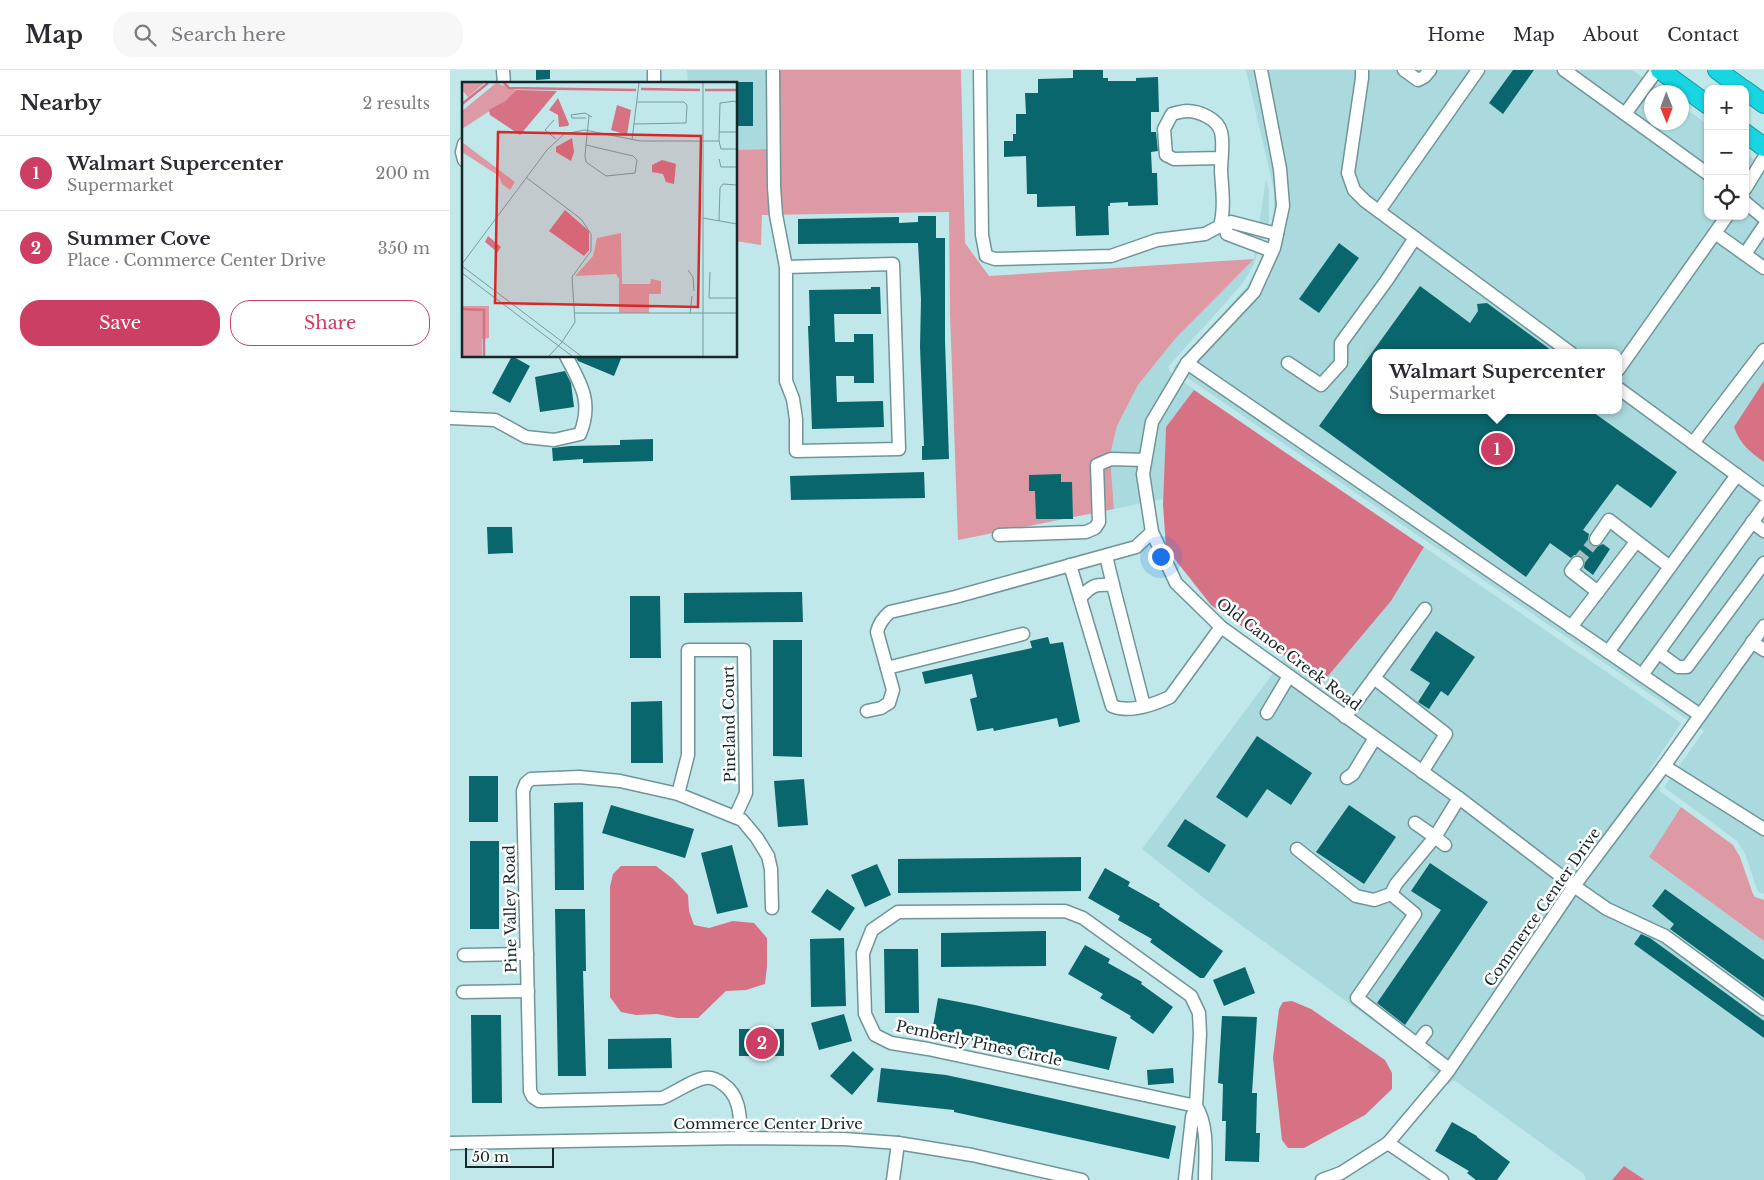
<!DOCTYPE html>
<meta charset="utf-8">
<style>
:root{--surface:#fff;--page:#f7f7f7;--text:#2b2b33;--muted:#7c7c81;--line:#e1e1e2;--accent:#cc3e64}
body{margin:0;font-family:"Libre Baskerville",serif;background:var(--page);color:var(--text)}
.controls{position:absolute;right:15px;top:15px;display:grid;overflow:hidden;border-radius:10px;box-shadow:0 1px 4px #0004}
.controls button{width:45px;height:45px;display:grid;place-items:center;padding:0;border:0;border-bottom:1px solid var(--line);background:var(--surface);color:var(--text);font:25px sans-serif}
.compass{position:absolute;left:1194px;top:15px;width:45px;height:45px;border-radius:50%;background:var(--surface);box-shadow:0 1px 4px #0004;rotate:179deg}
.scale{position:absolute;left:15px;bottom:12px;width:89px;box-sizing:border-box;padding-left:5px;border:2px solid #172628;border-top:0;font-size:14px;line-height:18px;white-space:nowrap;color:#172628;-webkit-text-stroke:4px #fff;paint-order:stroke}
.you{position:absolute;left:710px;top:486px;width:18px;height:18px;margin:-12px;border:4px solid #fff;border-radius:50%;background:#1a73e8;box-shadow:0 0 0 8px #1a73e833}
.badge{display:grid;place-items:center;width:32px;height:32px;border-radius:50%;background:var(--accent);color:#fff;font-size:16px;font-weight:700}
.pin{position:absolute;translate:-50% -50%;border:2px solid #fff;box-shadow:0 1px 5px #0006}
.popup{position:absolute;left:922px;top:279px;width:250px;height:65px;box-sizing:border-box;display:grid;place-content:center;border-radius:10px;background:var(--surface);filter:drop-shadow(0 1px 4px #0005);font-size:16px;white-space:nowrap;color:var(--muted)}
.popup b{font-size:19px;color:var(--text)}
.popup::after{content:'';position:absolute;left:50%;top:100%;margin-left:-10px;border:10px solid transparent;border-top-color:var(--surface)}
.list{margin:0;padding:0;list-style:none}
h2{display:flex;justify-content:space-between;align-items:center;height:65px;margin:0;padding:0 20px;font-size:21px}
h2 small{font-size:16px;font-weight:400;color:var(--muted)}
.list li{display:grid;grid-template-columns:32px 1fr auto;gap:15px;align-items:center;box-sizing:border-box;height:75px;padding:0 20px;border-top:1px solid var(--line)}
.list b{display:block;font-size:19px;white-space:nowrap}
.list p{margin:0;font-size:16px;white-space:nowrap;color:var(--muted)}
.list em{font-size:16px;font-style:normal;color:var(--muted)}
.actions{display:flex;gap:10px;padding:15px 20px}
.actions a{flex:1;padding:11px 0;border:1px solid var(--accent);border-radius:20px;text-align:center;font-size:18px;color:var(--accent)}
.actions .main{background:var(--accent);color:#fff}
.icon{flex:none;width:28px;height:28px;fill:none;stroke:currentColor;stroke-width:2;stroke-linecap:round;stroke-linejoin:round}
.map{position:relative;flex:none;width:1314px;height:1110px;overflow:hidden}
header{display:flex;align-items:center;gap:30px;box-sizing:border-box;height:70px;padding:0 25px;background:var(--surface);border-bottom:1px solid var(--line)}
header strong{font-size:24px}
nav{display:flex;gap:28px;margin-inline-start:auto;font-size:18px}
.search{width:350px;height:45px;background:var(--page);display:flex;align-items:center;gap:12px;box-sizing:border-box;padding:0 18px;border-radius:20px;color:var(--muted);font-size:19px}
main{display:flex}
aside{flex:1;background:var(--surface)}
.map>svg:first-child{display:block}
</style>
<header>
<strong>Map</strong>
<div class="search"><svg class="icon" aria-label="search" viewBox="0 0 24 24"><circle cx="10" cy="10" r="6"/><path d="M15 15l6 6"/></svg>Search here</div>
<nav><a>Home</a><a>Map</a><a>About</a><a>Contact</a></nav>
</header>
<main>
<aside>
<h2>Nearby<small>2 results</small></h2>
<ul class="list">
<li><span class="badge">1</span><div><b>Walmart Supercenter</b><p>Supermarket</p></div><em>200 m</em></li>
<li><span class="badge">2</span><div><b>Summer Cove</b><p>Place · Commerce Center Drive</p></div><em>350 m</em></li>
</ul>
<div class="actions"><a class="main">Save</a><a>Share</a></div>
</aside>
<div class="map">
<svg width="1314" height="1110" viewBox="0 0 1314 1110">
<rect width="100%" height="100%" fill="#c0e7ea"/>
<g fill="#aadadd" fill-rule="evenodd">
<polygon points="237,0 318,0 319,80 286,80 286,14 238,14"/>
<path d="M796 0H1182L1213 22H1202V52H1232V36L1258 55V146H1295V83L1314 97V824L1308 822 1295 784 1287 771 1214 717 1254 661 723 298 796 218 807 198 824 153V120ZM926 283H1168V340H926Z"/>
<polygon points="816,109 819,121 819,151 803,196 792,214 718,297 721,303 753,326 744,321 716,357 713,429 664,439 660,385 667,356 688,315 725,269 804,189"/>
<polygon points="974,477 1231,653 1199,701 1213,710 1209,715 1210,721 1231,737 1199,787 1314,871 1314,1110 1195,1110 1174,1096 1162,1110 1136,1110 1134,1104 1007,1012 1003,1011 999,1015 978,998 979,995 977,990 754,828 692,779 836,586 873,612 941,531"/>
</g>
<g fill="#dd9aa4">
<polygon points="318,0 511,0 515,173 539,206 804,189 725,269 688,315 667,356 660,385 664,439 508,470 500,243 499,142 312,145 311,175 286,171 286,80 319,79"/>
<polygon points="1231,737 1283,775 1290,787 1303,824 1305,827 1314,830 1314,871 1199,787"/>
</g>
<g fill="#d77285">
<path d="M1314 311V392C1300 382 1290 374 1284 357Z"/>
<polygon points="744,320 974,477 941,531 873,612 761,535 716,478 713,434 716,357"/>
<polygon points="171,796 206,796 223,809 238,825 239,841 244,855 259,858 283,851 304,853 317,868 317,896 315,914 296,920 276,921 248,948 227,948 207,944 186,945 171,942 160,927 160,817 163,804"/>
<polygon points="842,931 861,939 935,990 942,1003 942,1019 915,1045 854,1078 838,1078 832,1070 823,988 829,939 833,932"/>
<polygon points="1174,1096 1195,1110 1162,1110"/>
</g>
<g fill="#09666c">
<polygon points="86,0 100,0 100,9 86,10"/>
<polygon points="623,0 653,0 653,8 658,8 658,11 686,11 686,8 708,7 709,42 701,42 701,62 706,62 708,81 701,82 702,103 707,103 708,135 678,136 678,132 660,133 660,136 658,136 659,165 626,166 625,136 587,137 587,124 577,124 576,86 554,87 554,71 563,71 563,64 566,64 566,44 576,44 575,23 588,23 588,9 623,8"/>
<polygon points="1063,0 1084,0 1053,44 1039,33"/>
<rect x="286" y="12" width="17" height="44"/>
<polygon points="468,146 486,146 486,168 495,168 495,271 499,389 472,390 472,376 474,376 470,277 471,229 468,173 348,174 348,149 449,147 449,153 468,152"/>
<polygon points="889,173 909,188 869,243 849,229"/>
<polygon points="970,216 1020,253 1028,241 1027,234 1037,233 1105,283 926,283 926,340 1140,340 1227,402 1201,438 1167,414 1133,460 1139,464 1138,469 1141,475 1146,477 1153,474 1160,479 1143,505 1134,498 1135,490 1131,486 1124,485 1121,488 1100,473 1076,507 869,356"/>
<polygon points="421,217 430,217 431,244 384,244 385,272 404,272 404,264 423,264 424,313 404,313 404,306 386,306 387,332 433,331 434,357 362,359 358,256 360,256 359,220 421,219"/>
<polygon points="62,286 80,296 60,333 42,323"/>
<polygon points="125,286 172,286 164,306 128,291"/>
<polygon points="115,301 121,313 124,337 90,342 85,307"/>
<polygon points="203,369 203,391 133,393 133,389 103,391 102,378 120,376 170,375 170,370"/>
<polygon points="474,402 475,428 341,430 340,406"/>
<polygon points="611,404 611,412 622,412 623,449 586,449 585,421 579,421 579,405"/>
<polygon points="37,457 62,457 63,483 38,484"/>
<polygon points="352,522 353,552 234,553 234,523"/>
<polygon points="180,526 210,526 211,588 180,588"/>
<polygon points="986,561 1025,587 998,626 991,621 979,639 968,632 980,613 960,600"/>
<polygon points="598,567 600,574 613,572 630,652 609,657 607,648 544,661 543,658 527,661 520,629 527,627 522,604 475,614 472,602 582,578 580,571"/>
<polygon points="323,570 352,570 352,687 323,686"/>
<polygon points="212,631 213,693 181,693 181,632"/>
<polygon points="807,666 862,703 841,735 817,719 797,748 766,727"/>
<rect x="19" y="706" width="29" height="46"/>
<polygon points="354,709 358,755 328,757 324,711"/>
<polygon points="133,732 134,820 105,820 104,733"/>
<polygon points="161,735 244,759 235,788 152,763"/>
<polygon points="899,735 946,767 914,814 866,782"/>
<polygon points="735,749 776,775 759,803 717,776"/>
<rect x="20" y="771" width="29" height="88"/>
<polygon points="282,775 298,837 267,844 251,783"/>
<polygon points="631,787 631,821 448,823 448,789"/>
<polygon points="980,793 1038,832 955,955 927,933 991,840 961,821"/>
<polygon points="427,794 441,825 415,837 401,805"/>
<polygon points="655,798 680,812 678,816 710,834 709,836 773,881 754,908 750,908 700,872 702,869 668,850 670,846 638,828"/>
<polygon points="377,819 405,838 390,861 361,842"/>
<polygon points="1215,819 1314,890 1314,928 1220,859 1224,854 1202,836"/>
<polygon points="105,839 135,839 136,901 133,901 136,1006 108,1006"/>
<polygon points="596,861 596,896 491,897 491,863"/>
<polygon points="1191,864 1200,868 1314,951 1314,968 1184,874"/>
<polygon points="394,868 396,936 361,937 360,869"/>
<polygon points="635,875 660,889 658,893 692,912 691,914 723,937 703,964 680,948 681,946 650,928 653,924 618,904"/>
<polygon points="434,879 468,879 469,943 435,943"/>
<polygon points="795,897 805,923 774,936 763,910"/>
<polygon points="488,928 525,935 667,967 659,1000 594,985 482,962"/>
<polygon points="394,944 402,971 369,980 361,953"/>
<polygon points="21,945 51,945 52,1033 22,1033"/>
<polygon points="772,946 807,947 802,1023 807,1023 806,1063 810,1063 809,1092 775,1091 776,1051 772,1051 773,1014 768,1013"/>
<rect x="289" y="959" width="45" height="27"/>
<polygon points="221,968 222,998 158,999 158,969"/>
<polygon points="403,981 424,999 402,1025 380,1006"/>
<polygon points="431,998 496,1005 538,1014 726,1056 719,1089 504,1042 504,1040 427,1032"/>
<polygon points="723,998 724,1013 698,1015 697,1000"/>
<polygon points="1002,1052 1027,1066 1027,1067 1060,1092 1047,1110 1026,1110 1017,1103 1019,1101 985,1081"/>
</g>
<g fill="none" stroke-linecap="round" stroke-linejoin="round">
<polyline stroke="#9ec0c3" stroke-width="12" stroke-dasharray="12 6" stroke-linecap="butt" points="1127,493 1146,469"/>
<defs>
<g id="minor">
<polyline points="53,0 54,14"/>
<polyline points="204,0 204,14"/>
<polyline points="323,0 324,117 326,145 336,197 336,311 343,329 346,349 346,381 449,379 443,194 336,197"/>
<path d="M530 0 532 165 536 186 545 189 661 186 707 170 755 164 770 156C775 138 772 119 771 101 771 89 774 74 771 62 768 49 749 41 737 41 732 41 726 43 722 44L714 59 716 85 724 89 771 88"/>
<polyline points="811,0 830,99 833,136 824,178 804,222 737,293 702,352 693,404 702,462 726,513 771,557 1009,728 1124,816 1157,839 1215,866 1314,939"/>
<polyline points="912,0 912,8 898,103 904,120 915,131 1121,283"/>
<polyline points="954,0 968,10 974,7 980,0"/>
<polyline points="1114,0 1258,104"/>
<polyline points="1175,44 1207,0"/>
<polyline points="14,74 12,82 14,90"/>
<polyline points="1295,119 1314,88"/>
<polyline points="1295,132 1314,148"/>
<polyline points="929,141 1028,0"/>
<polyline points="1265,163 1314,198"/>
<polyline points="822,181 777,164 775,157 781,152 827,164"/>
<polyline points="1295,184 1314,156"/>
<polyline points="737,293 1250,645"/>
<polyline points="838,293 871,315 891,293 891,273 937,210 965,168"/>
<polyline points="1168,300 1277,146"/>
<polyline points="1168,318 1314,425"/>
<path d="M0 348 45 350 76 367 104 370 130 364C143 332 131 314 116 286"/>
<polyline points="1243,373 1314,280"/>
<polyline points="1302,452 1314,461"/>
<polyline points="549,465 636,462 645,458 649,452 647,395 661,389 695,390"/>
<polyline points="1146,469 1159,450 1220,497"/>
<polyline points="656,486 663,515"/>
<polyline points="1127,493 1121,501 1148,522"/>
<path d="M620 495 662 636C679 643 703 635 720 627L771 557"/>
<path d="M630 528C642 515 645 514 663 515L694 636"/>
<polyline points="1121,557 1186,472"/>
<polyline points="1302,572 1314,580"/>
<polyline points="1158,582 1287,405"/>
<polyline points="1209,583 1228,597 1237,597 1314,493"/>
<polyline points="437,598 573,564"/>
<polyline points="1192,605 1314,436"/>
<polyline points="924,608 996,664 972,702"/>
<path d="M417 641 431 638 439 633 443 620 427 562C429 553 433 548 440 542L505 527 686 477 702 462"/>
<polyline points="817,643 839,606"/>
<polyline points="895,647 975,539"/>
<polyline points="1214,696 1314,759"/>
<polyline points="897,708 903,704 925,668"/>
<polyline points="228,724 238,685 238,580 294,580 296,723 285,747"/>
<polyline points="965,753 985,767 1009,728"/>
<polyline points="995,775 985,767 946,814 941,824 965,844 907,928 999,999"/>
<polyline points="847,779 906,826 924,830 941,824"/>
<polyline points="14,885 77,884"/>
<polyline points="13,922 78,921"/>
<polyline points="967,974 976,962"/>
<path d="M291 1068C290 1048 291 1026 273 1014 268 1010 261 1007 255 1008 242 1010 225 1023 212 1028L89 1031 83 1027 80 1021 73 721 76 713 81 709 129 707 170 711 228 724 292 750 307 768 318 786 321 799 322 838"/>
<polyline points="0,1073 291,1068 394,1069 448,1073 522,1085 632,1110"/>
<polyline points="938,1073 992,1110"/>
<polyline points="443,1110 448,1073"/>
<path d="M735 1110 742 1047 746 1036 750 964 749 943 741 926 633 848 615 841 448 842 422 860 413 883 415 944 425 965 441 973 478 979 746 1036C759 1057 755 1086 755 1110"/>
<polyline points="872,1110 891,1103 938,1073 997,1003 1124,816 1214,696 1314,556"/>
</g>
<g id="highway">
<polyline points="1210,0 1258,35"/>
<polyline points="1267,0 1293,19"/>
<polyline points="1295,20 1314,34"/>
<polyline points="1295,63 1314,77"/>
</g>
</defs>
<use href="#minor" stroke="#709598" stroke-width="15"/>
<use href="#highway" stroke="#1898a1" stroke-width="20"/>
<use href="#minor" stroke="#fff" stroke-width="12"/>
<use href="#highway" stroke="#18d5e2" stroke-width="18"/>
</g>
<g text-anchor="middle" dominant-baseline="central" stroke-width="5" stroke-linejoin="round" paint-order="stroke">
<g font-size="15" fill="#172628" stroke="#fff">
<text transform="translate(839 584) rotate(37)">Old Canoe Creek Road</text>
<text transform="translate(279 654) rotate(-91)">Pineland Court</text>
<text transform="translate(1092 837) rotate(-55)">Commerce Center Drive</text>
<text transform="translate(60 839) rotate(-91)">Pine Valley Road</text>
<text transform="translate(529 973) rotate(12)">Pemberly Pines Circle</text>
<text x="318" y="1053">Commerce Center Drive</text>
</g>
</g>
<g transform="translate(12 12)">
<rect width="275" height="275" fill="#c0e7ea"/>
<path d="M0 1H21V2L6 15 0 8ZM34 1 54 8 43 19 0 47V29ZM0 60 53 100 48 108 40 102 37 94 0 70ZM159 151 160 202H188L189 197 199 199V212H187V231H157V197L154 192 113 194 131 174 135 156ZM0 224H27V256L20 257V274H0Z" fill="#dd9aa4"/>
<path d="M54 8 95 9 58 53 28 33 27 28 43 19ZM96 16 107 42 106 44 97 45 96 33 87 28ZM155 23 169 28 165 53 149 48ZM110 56 112 70 109 79 94 70V65ZM200 78 214 82 212 102 204 100 201 92 190 90V83ZM103 128 127 149V168L122 174 87 149ZM26 154 39 165 33 174 34 169 23 160Z" fill="#d77285"/>
<path fill="none" stroke="#d77285" stroke-width="2.5" d="M42 1 47 6 174 8M179 7 238 8M243 8H275M0 22 26 1M0 227 22 228V274"/>
<path fill="none" stroke="#7c9a9c" stroke-width="1" d="M275 22 273 19 258 21 257 59 259 67H275M124 36H110L109 33 123 31 130 35M92 38 83 48 94 57M172 42 224 41 225 23 222 20H175M257 50H275M170 58 177 1M124 63 171 74 175 78 173 91 144 94 124 80 123 74 124 63 127 34M257 77 259 85H275M65 96 119 137 129 152V169L110 195 113 240 100 260M241 136 275 142M257 139 258 106 261 102 275 103M0 182 85 68 102 52 123 48 178 59H257M0 184 119 274M226 188 231 195 232 209M248 190 247 216H275M0 191 110 274M113 231H275M228 232 230 214M87 274 100 260M241 274V1"/>
<path fill="#d62828" fill-opacity="0.15" stroke="#d62828" stroke-width="2.5" d="M36 50 239 54 236 225 33 221Z"/>
<rect width="275" height="275" fill="none" stroke="#172628" stroke-width="2.5"/>
</g>
</svg>
<div class="controls">
<button>+</button>
<button>−</button>
<button><svg class="icon" aria-label="locate" viewBox="0 0 24 24"><circle cx="12" cy="12" r="6"/><path d="M12 2v4M12 18v4M2 12h4M18 12h4"/></svg></button>
</div>
<svg class="compass" viewBox="-18 -18 36 36"><path d="M0-13l5 13h-10z" fill="#e53935"/><path d="M0 13l5-13h-10z" fill="#7c7c81"/></svg>
<div class="scale">50 m</div>
<div class="you"></div>
<div class="pin badge" style="left:1047px;top:379px">1</div>
<div class="popup"><b>Walmart Supercenter</b>Supermarket</div>
<div class="pin badge" style="left:312px;top:973px">2</div>
</div>
</main>
